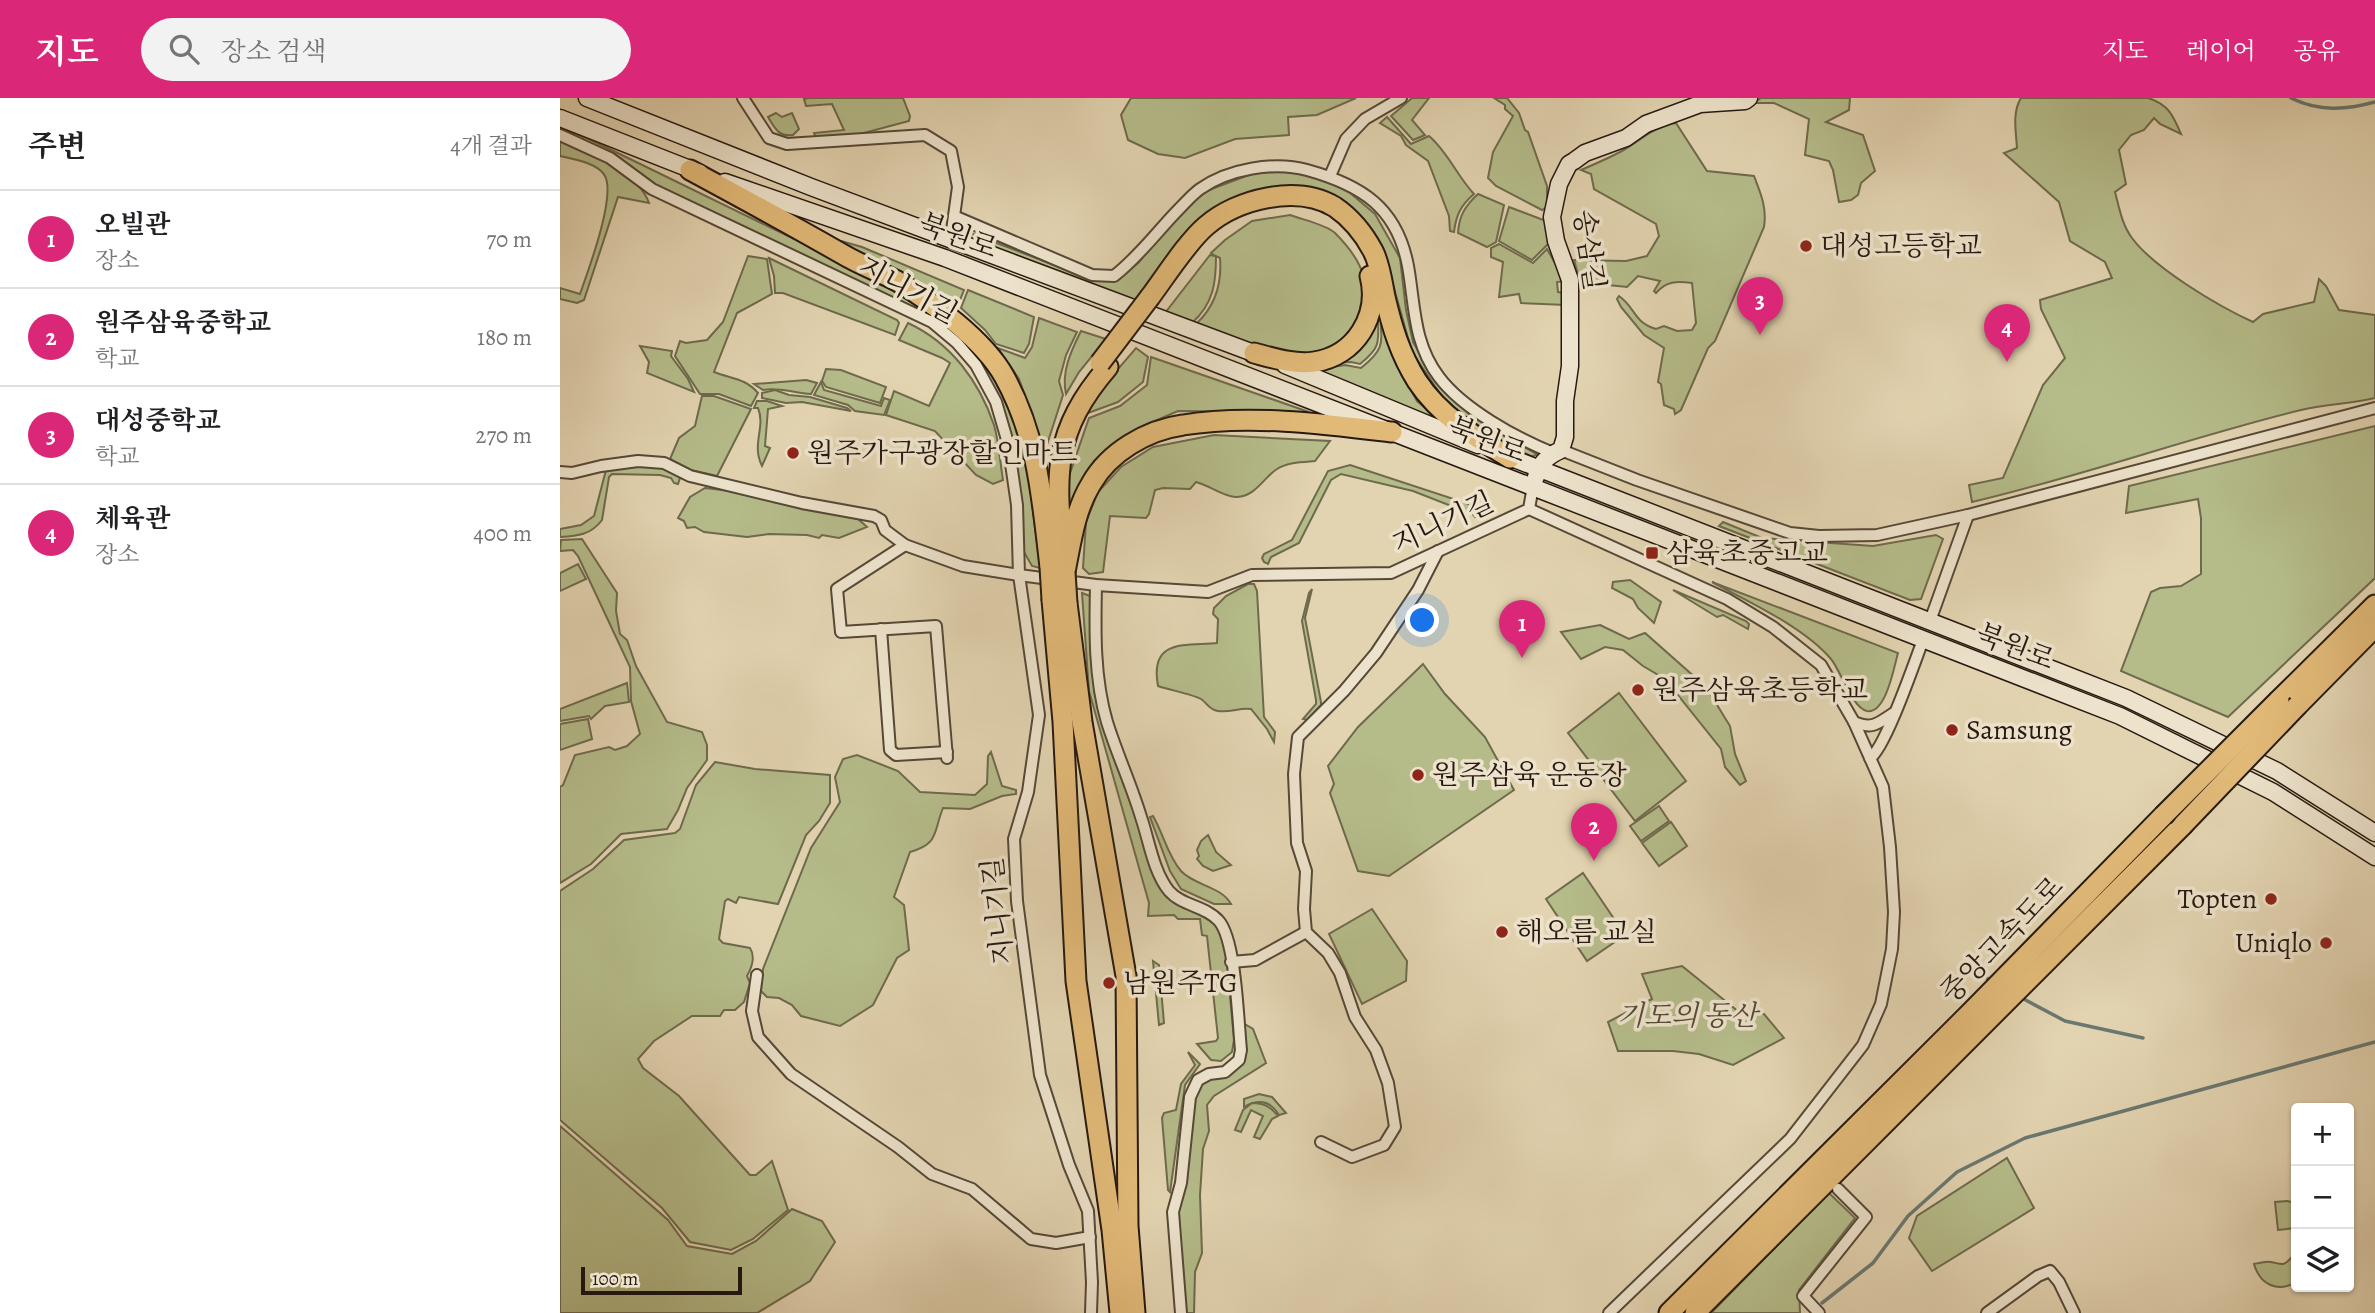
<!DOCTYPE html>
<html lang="ko">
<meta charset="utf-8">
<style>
:root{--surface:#fff;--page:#f2f2f2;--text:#202124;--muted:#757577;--line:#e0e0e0;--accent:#db2777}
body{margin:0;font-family:Alegreya,"Noto Serif KR",serif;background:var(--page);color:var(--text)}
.controls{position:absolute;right:21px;bottom:21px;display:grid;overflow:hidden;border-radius:7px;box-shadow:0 2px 5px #0004}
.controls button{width:63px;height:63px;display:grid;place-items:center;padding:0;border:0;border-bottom:2px solid var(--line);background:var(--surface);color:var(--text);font:35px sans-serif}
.scale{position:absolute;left:21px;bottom:18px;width:161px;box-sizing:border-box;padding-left:7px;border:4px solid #271910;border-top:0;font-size:19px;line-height:24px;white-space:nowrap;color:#271910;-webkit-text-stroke:5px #ede3cc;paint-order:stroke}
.you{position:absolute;left:863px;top:523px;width:24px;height:24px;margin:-18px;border:5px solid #fff;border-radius:50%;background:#1a73e8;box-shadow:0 0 0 10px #1a73e833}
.badge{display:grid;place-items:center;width:46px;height:46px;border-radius:50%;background:var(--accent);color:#fff;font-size:23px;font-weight:700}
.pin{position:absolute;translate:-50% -58px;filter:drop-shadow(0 2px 4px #0008)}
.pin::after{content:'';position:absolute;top:37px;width:24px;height:21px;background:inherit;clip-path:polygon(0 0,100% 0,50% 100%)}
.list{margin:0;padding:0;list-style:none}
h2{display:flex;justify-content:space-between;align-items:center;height:91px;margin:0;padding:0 28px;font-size:30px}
h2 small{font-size:23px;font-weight:400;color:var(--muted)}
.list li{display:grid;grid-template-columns:46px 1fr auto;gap:21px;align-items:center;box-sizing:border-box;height:98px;padding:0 28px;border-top:2px solid var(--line)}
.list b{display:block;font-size:26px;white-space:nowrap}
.list p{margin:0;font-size:23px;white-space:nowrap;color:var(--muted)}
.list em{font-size:23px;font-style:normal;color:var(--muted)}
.icon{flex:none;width:38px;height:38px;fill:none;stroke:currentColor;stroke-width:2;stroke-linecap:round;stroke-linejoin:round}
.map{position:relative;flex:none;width:1815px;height:1215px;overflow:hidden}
header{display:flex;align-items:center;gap:42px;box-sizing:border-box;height:98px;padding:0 35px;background:var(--accent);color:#fff}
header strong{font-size:33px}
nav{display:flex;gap:38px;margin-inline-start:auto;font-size:24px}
.search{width:490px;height:63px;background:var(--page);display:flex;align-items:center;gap:18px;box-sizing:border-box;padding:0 24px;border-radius:38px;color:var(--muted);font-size:26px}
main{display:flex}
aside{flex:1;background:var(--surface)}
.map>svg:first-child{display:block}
</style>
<header>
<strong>지도</strong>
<div class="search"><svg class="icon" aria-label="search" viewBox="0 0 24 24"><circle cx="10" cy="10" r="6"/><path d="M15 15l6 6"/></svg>장소 검색</div>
<nav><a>지도</a><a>레이어</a><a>공유</a></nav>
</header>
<main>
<aside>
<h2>주변<small>4개 결과</small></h2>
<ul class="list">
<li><span class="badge">1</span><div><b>오빌관</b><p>장소</p></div><em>70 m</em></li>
<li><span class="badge">2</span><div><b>원주삼육중학교</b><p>학교</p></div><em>180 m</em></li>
<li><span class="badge">3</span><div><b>대성중학교</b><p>학교</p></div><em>270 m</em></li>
<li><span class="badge">4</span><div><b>체육관</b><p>장소</p></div><em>400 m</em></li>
</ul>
</aside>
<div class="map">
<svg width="1815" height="1215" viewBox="0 0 1815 1215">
<rect width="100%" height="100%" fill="#e3d4b1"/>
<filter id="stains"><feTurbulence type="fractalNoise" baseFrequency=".00286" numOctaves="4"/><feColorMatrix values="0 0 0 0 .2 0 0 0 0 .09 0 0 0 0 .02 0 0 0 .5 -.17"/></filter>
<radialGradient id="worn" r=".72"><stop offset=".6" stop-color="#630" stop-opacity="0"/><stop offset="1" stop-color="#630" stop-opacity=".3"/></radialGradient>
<g fill="#b5bc8a" stroke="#6e6a4d" stroke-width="2">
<polygon points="248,0 343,0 350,18 349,23 289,39 256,40 254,35 284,32 272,6 246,8 244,1"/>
<polygon points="571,0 796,0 757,17 728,19 729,37 675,41 625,60 598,56 568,42 561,17"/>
<polygon points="852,0 869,0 852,22 865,37 853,42 831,18"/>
<polygon points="934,0 947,0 959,15 965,32 968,34 987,88 987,109 982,112 936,88 928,80 933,54 953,18 945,11 945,7"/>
<polygon points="1201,0 1290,0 1289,12 1266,24 1303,37 1315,73 1301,85 1298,97 1291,102 1279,104 1273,72 1269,63 1245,57 1249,21 1214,5 1194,5"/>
<path d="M1461 0H1588C1608 6 1613 17 1621 36L1600 26 1594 20 1584 32 1571 37 1559 52 1566 86 1555 94C1559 109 1562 127 1572 140 1594 170 1658 208 1693 224L1703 216 1754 204 1759 181 1766 188 1779 212 1815 217V300C1791 306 1765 306 1741 312 1631 339 1523 378 1412 404L1409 387 1443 380 1483 287 1505 260 1481 211 1480 202 1552 180 1545 164 1510 143 1499 104 1444 55 1457 50C1456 34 1452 14 1461 0Z"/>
<path d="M216 15 222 19 232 15 239 31 233 37C218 39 215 30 208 19Z"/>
<path d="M827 19 851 46 869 38C888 54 897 78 914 96 901 107 896 117 894 134L890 133 889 118 868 63 846 47 841 38 820 25Z"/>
<path d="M1116 25 1147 73 1194 78C1201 96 1207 110 1204 129L1155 243 1148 250 1121 312 1115 316 1114 311 1104 307 1101 286 1098 284 1104 250 1084 237 1061 209 1057 201 1059 198C1076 210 1073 224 1096 231L1104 228 1117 233 1132 232 1136 225 1132 185C1117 183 1106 183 1096 195L1094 193 1100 183 1078 178 1067 189 1029 185 1019 180 1014 162 1066 163 1087 158 1099 138 1096 126 1034 91 1031 76 1021 72C1035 66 1049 60 1062 53 1080 43 1095 27 1116 25Z"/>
<polygon points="0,30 27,40 308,177 374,213 433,273 460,323 466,356 480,470 472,468 464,454 453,344 430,284 398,242 96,89 0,32"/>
<path d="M0 42C29 55 77 72 89 105L58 99 24 202 17 205 0 201V190L20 196C28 173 56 99 45 78 38 65 13 61 0 58Z"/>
<polygon points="733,73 763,81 789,94 815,116 840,160 846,212 853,244 880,288 910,317 978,357 971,358 935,341 887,306 852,254 830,176 781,106 676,99 577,203 405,138 407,135 411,135 533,182 557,183 579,164 611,124 641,95 694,75"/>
<path d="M918 96 944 107 936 144 927 149 898 135C899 118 905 108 918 96Z"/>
<polygon points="949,109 986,123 988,146 972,162 939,143"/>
<path d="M730 117C743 122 765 126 775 135 788 148 800 163 804 180 815 220 780 261 739 259 703 257 670 239 637 225 655 208 662 185 660 160L656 158C656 184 654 205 632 225L605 215 650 157 655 158 651 155 665 142 692 123Z"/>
<polygon points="281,143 302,149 404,192 398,207 296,154"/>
<polygon points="939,146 973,165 987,151 1005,183 997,184 998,194 1005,195 1006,207 961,205 959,196 939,199 943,164 931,159 931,150"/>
<path d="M188 158 207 161 212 196 177 215 154 274C172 281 185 280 198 295L191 308 159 296H140L115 258 120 243 126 245 147 242 163 224Z"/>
<polygon points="209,160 337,222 339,225 335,237 223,195 215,195 214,178"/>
<polygon points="408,192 474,219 469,246 464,255 436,246 425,232 401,210"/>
<path d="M820 216 836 265 857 303 882 324 754 272 785 267 801 270C825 251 822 246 820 216Z"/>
<polygon points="479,220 517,234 506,257 499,283 503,297 483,359 473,320 459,281 438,250 465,260 472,249"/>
<path d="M818 220C819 245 820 250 800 266L791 264 776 265C802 256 807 244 818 220Z"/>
<path d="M348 225C391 245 419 283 434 327 439 344 440 364 443 382L433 386 416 377 375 333 326 317 334 293 369 308 390 265 382 260 339 242Z"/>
<path d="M521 233 546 241 519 274 506 296C501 274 511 253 521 233Z"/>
<polygon points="80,248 112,253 111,258 128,281 134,294 87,275 89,264"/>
<polygon points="576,250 588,259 583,284 558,304 528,315 534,299"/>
<polygon points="591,259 749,314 618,313 583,328 534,363 509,420 508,381 529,320 560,308 587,287"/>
<polygon points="266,271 281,272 326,289 320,305 266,289 262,283"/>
<path d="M246 282 257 285 251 296C234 295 219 289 203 292L194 286Z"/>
<polygon points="261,284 264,292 321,308 324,300 330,302 324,317 295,313 288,307 254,297"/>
<polygon points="215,292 229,297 250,299 287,310 291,313 242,304 226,305 202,300 202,295"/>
<polygon points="142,298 154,298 191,311 157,378 131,372 110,361 119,340 135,328"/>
<path d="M197 303H207L222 308 208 311 205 348 210 350 202 368C191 346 206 329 198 310H194Z"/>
<polygon points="1815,328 1815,480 1668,619 1561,573 1591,494 1600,490 1621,488 1641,476 1641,420 1638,401 1566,415 1569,388"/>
<path d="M654 337 770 343 755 363C743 364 728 364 717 371 703 380 696 398 677 399 665 400 649 387 636 384L630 391 603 390 595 392 589 416 586 420 550 418 543 474 529 476 523 470 526 424 538 394 561 369 593 349Z"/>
<polygon points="790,367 915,408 919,417 915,419 910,413 904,413 853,393 781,376 771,382 739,445 711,459 708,466 704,464 702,460 704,456 732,442 768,373"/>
<path d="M54 368C74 369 106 364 120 380L118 386 114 385 111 380 100 377 52 376 49 379 42 422C31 437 17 438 0 439V431L21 427 34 418 46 372Z"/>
<polygon points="145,390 189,395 214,404 298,421 307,429 279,440 262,437 259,440 247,437 209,436 187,439 144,434 135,429 127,430 124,423 118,420 130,399"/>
<polygon points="1163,424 1202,440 1313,448 1376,437 1383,441 1361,501 1350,502 1159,428"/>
<polygon points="22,441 57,495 56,513 60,536 67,542 76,568 107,624 142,634 147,647 147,662 127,690 118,712 107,731 61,736 31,766 0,785 0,689 3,687 15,657 49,649 55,652 67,648 80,636 71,603 70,569 18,458 13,452 0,453 1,442"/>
<polygon points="18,466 26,481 0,493 0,475"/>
<polygon points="1070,482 1101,504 1094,525 1078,510 1073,501 1052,490 1053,484"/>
<path d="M1152 484 1338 555C1334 569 1326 616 1307 613 1292 610 1281 573 1271 561 1244 529 1189 504 1152 484Z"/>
<path d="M688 486H694L697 493 704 619 715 634 714 644 707 631 691 611C680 609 671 615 658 613 649 612 647 605 641 601 632 596 609 592 598 588 589 540 626 548 657 545L658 521 653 516 654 510 666 498Z"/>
<polygon points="752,491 745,520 761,604 761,607 747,622 743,621 756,606 756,602 742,523 749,495"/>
<polygon points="1113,492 1186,523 1189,526 1188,531 1163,517 1157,519"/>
<polygon points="522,495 530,498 533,563 607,796 657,825 665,842 674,942 672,954 661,963 651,962 637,946 656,943 658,940 647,838 642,837 640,821 618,821 614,817 588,818 589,805 529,593"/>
<polygon points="1040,527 1069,541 1085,535 1146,589 1170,628 1175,656 1186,683 1180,687 1165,669 1161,651 1105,581 1083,568 1063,552 1045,549 1021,561 1001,534"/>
<polygon points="863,566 885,596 925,639 954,692 829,778 798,773 770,695 774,686 768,668 798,629"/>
<polygon points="67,585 69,604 45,608 31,621 29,618 0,623 0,611"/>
<polygon points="1059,595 1126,683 1075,723 1008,635"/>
<polygon points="28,621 32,641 0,652 0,626"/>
<path d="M431 654 442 688 456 692V696L442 698 410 711 383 710C373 735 379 746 350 754L334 799 344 807 349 852 337 860 313 907 280 928 241 918 232 907 219 900 207 899 201 893 203 871 251 750 280 704 275 679 283 661 297 657 338 673 360 694 415 697 427 686 428 658Z"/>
<path d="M155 664 195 671 270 677V705L259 723 246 737 218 806 179 799 176 805 168 801 165 803 159 841 163 845 190 850C196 859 192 869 187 878L190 885 184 904 175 912H164L160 918H132L94 943 78 961 83 970 119 998 190 1077H196L212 1063 228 1112 193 1141 171 1152 130 1144 102 1110 0 1022V793L33 771 64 742 115 735 120 731 136 687Z"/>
<polygon points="1099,708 1109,723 1081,743 1070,728"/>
<path d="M593 718C603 735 608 758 621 773 635 788 661 788 671 806H654L621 791 610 773 590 719Z"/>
<polygon points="1111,724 1127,748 1099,768 1082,745"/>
<polygon points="648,737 656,754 671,767 653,773 643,768 637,761 639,758 637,752 641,743"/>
<polygon points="1023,775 1065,837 1027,863 986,801"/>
<polygon points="812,811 847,863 846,883 802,906 769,836"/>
<polygon points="593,863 599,867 604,925 599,927"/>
<polygon points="1122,868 1179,914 1204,916 1224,940 1173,967 1139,956 1113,953 1058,953 1048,924 1092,901 1082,876"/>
<polygon points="683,925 693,931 706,965 654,998 647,1007 649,1033 643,1051 640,1097 642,1155 635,1174 634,1215 625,1215 618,1121 634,1002 641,985 684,963"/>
<polygon points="628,954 640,966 625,987 610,1094 608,1092 602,1020 604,1015 616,1012 621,986 635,967"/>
<path d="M699 996 712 999 726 1015 719 1017C710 1002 698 1001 684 1009V1001Z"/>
<path d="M692 1005C704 1005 711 1009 718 1018L712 1021 700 1041 694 1039 703 1018 691 1012 681 1034 675 1032 683 1012Z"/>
<polygon points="0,1028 108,1122 127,1148 172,1156 196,1143 232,1111 262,1123 275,1144 250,1183 197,1215 0,1215"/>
<polygon points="1447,1060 1474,1110 1372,1173 1349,1140 1357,1118"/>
<polygon points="1269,1095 1295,1120 1239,1192 1240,1215 1151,1215"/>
<polygon points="1727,1103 1736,1105 1736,1130 1718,1132 1715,1104"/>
<path d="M1732 1159H1736V1184C1718 1195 1700 1187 1694 1166 1699 1165 1706 1163 1711 1164 1722 1166 1723 1169 1732 1159Z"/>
</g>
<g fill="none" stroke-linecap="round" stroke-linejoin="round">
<g stroke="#6a7871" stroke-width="3.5">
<path d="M1731 0C1759 14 1786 12 1815 4"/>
<polyline points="1419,876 1432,883"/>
<polyline points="1460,899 1505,923 1583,940"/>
<polyline points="1262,1205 1313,1165 1348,1118 1397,1074 1465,1040 1815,944"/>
</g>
<defs>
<g id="street">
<polyline points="183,0 209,40 227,46 365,37 391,53 398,89 391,140"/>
<polyline points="0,37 50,60 92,91 372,224 397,245 416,267 436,304 448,345 457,407 459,477 479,617 468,694 454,741 457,803 480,977 509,1067 528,1113 532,1184 531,1215"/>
<polyline points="770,78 786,41 805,21 841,0"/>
<path d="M394 118 532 177 554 178C580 158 598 132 621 109 627 103 633 96 640 91 668 71 714 63 747 72 801 87 837 109 848 168 855 207 853 245 879 279 903 311 956 340 993 355"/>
<polyline points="1001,352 1077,382 1230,435 1259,438 1317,437 1408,417 1815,310"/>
<polyline points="0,374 12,375 41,368 78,363 104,365 130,378 242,405 314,418 321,422 325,432 345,447 403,468 459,477 536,487 648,494 692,477 831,475 969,411 973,388"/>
<polyline points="969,411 1167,501 1213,529 1261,567 1294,624 1323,689 1330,749 1334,814 1332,851 1321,906 1303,947 1230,1041 1049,1215"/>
<polyline points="345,447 277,491 281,534 376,528 387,660"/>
<path d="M536 487C535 532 534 580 547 624 557 656 571 686 581 719 589 742 593 773 609 793 622 808 646 808 659 823 676 843 678 923 681 952L679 962 665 974 649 976 638 982 630 999 621 1085 613 1114 621 1215"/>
<polyline points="1370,523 1408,417"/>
<polyline points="321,531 330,652 336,657 387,654"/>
<path d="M1294 624C1313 632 1318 625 1334 615"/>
<path d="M1310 660C1325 651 1355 563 1363 542"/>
<polyline points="671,864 695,862 746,834"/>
<polyline points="197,877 192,913 198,939 231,976 338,1049 372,1076 412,1091 471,1141 496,1145 530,1139"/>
<polyline points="761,1044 792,1059 824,1047 835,1029 828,985 816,952 795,919 780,875 768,855 746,834 744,811 746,773 737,745 734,676 738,639 784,593 816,555 858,492 878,453"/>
<polyline points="1259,1215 1243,1198 1306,1119 1278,1091"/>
<polyline points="1427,1215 1478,1178 1490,1173 1499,1184 1514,1215"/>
</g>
<g id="secondary">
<polyline points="27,0 251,89 704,259"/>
<polyline points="0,20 140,75"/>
<polyline points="165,84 385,160 1560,618 1713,694 1815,759"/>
<polyline points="725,267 918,347"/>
<polyline points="939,355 1566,600 1717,673 1815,735"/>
<path d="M976 379C979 366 989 357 1001 352L1005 339V303L1010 268V182L996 143 992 119 999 86 1009 66 1014 63 1025 55 1066 40 1086 26 1140 6 1185 3 1189 0"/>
</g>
<g id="highway">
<path d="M130 72C182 100 233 128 284 157 301 167 320 174 337 183 373 205 423 241 444 278 478 339 482 401 490 469"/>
<path d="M590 199C605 179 628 143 646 128 677 101 737 86 775 109 791 120 804 136 813 153 820 166 822 184 825 199 832 229 840 256 857 283 880 318 915 339 950 360"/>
<path d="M694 255C713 260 735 267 754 264 796 258 820 217 810 178"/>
<path d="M503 455C495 375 493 333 548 269"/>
<path d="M505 474C511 444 515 412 531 386 549 354 587 332 623 327 688 316 766 326 832 334"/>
<polyline points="492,502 503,624 516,883 552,1132 560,1215"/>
<polyline points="507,505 522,624 566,878 568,1128 575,1215"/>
<polyline points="1719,602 1815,507"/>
<polyline points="1738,607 1815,529"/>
<polyline points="1109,1215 1413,912 1603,718"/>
<polyline points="1135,1215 1623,727"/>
</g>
</defs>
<use href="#street" stroke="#564838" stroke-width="14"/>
<use href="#secondary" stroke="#271910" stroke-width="19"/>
<use href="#highway" stroke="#271910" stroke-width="23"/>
<use href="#street" stroke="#ede3cc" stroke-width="10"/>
<use href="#secondary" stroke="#ede3cc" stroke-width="16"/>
<use href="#highway" stroke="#e2ba78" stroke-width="19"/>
<defs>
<g id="highway-bridge">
<polyline points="540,265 590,199"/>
<polyline points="490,469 492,502"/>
<polyline points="505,474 507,505"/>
<polyline points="1603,718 1719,602"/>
<polyline points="1623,727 1738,607"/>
</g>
</defs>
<use href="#highway-bridge" stroke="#271910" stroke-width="23" stroke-linecap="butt"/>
<use href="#highway-bridge" stroke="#e2ba78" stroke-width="19"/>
</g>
<g fill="#8f2418" stroke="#ede3cc" stroke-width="2.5">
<circle cx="1246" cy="148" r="7"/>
<circle cx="233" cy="355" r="7"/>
<rect x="1085" y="448" width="14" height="14" rx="3.5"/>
<circle cx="1078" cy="592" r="7"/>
<circle cx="1392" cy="632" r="7"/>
<circle cx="858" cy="677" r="7"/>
<circle cx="1711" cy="801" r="7"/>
<circle cx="942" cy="834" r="7"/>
<circle cx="1766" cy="845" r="7"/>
<circle cx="549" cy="885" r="7"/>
</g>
<g text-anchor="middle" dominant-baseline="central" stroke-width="7" stroke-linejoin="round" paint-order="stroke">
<g font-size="28" fill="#271910" stroke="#ede3cc">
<text transform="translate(398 138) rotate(20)">북원로</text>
<text transform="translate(1029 152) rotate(82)">송삼길</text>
<text transform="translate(348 192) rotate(29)">지니기길</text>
<text transform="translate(927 342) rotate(21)">북원로</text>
<text transform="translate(883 425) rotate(-25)">지니기길</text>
<text transform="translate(1455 549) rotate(21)">북원로</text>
<text transform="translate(438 813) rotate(-96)">지니기길</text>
<text transform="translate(1442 842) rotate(-46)">중앙고속도로</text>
</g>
<g font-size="28" fill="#271910" stroke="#ede3cc" text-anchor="start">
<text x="1260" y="148">대성고등학교</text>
<text x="247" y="355">원주가구광장할인마트</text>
<text x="1106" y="455">삼육초중고교</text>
<text x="1092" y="592">원주삼육초등학교</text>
<text x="1406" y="632">Samsung</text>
<text x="872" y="677">원주삼육 운동장</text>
<text x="1697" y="801" text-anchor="end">Topten</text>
<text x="956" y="834">해오름 교실</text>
<text x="1752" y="845" text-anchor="end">Uniqlo</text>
<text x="563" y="885">남원주TG</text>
</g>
<g font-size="28" font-style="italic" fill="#524a35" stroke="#ede3cc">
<text x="1127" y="918">기도의 동산</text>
</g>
</g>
<rect width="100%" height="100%" filter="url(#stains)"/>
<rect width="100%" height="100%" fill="url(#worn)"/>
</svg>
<div class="controls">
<button>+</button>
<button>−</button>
<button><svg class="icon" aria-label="layers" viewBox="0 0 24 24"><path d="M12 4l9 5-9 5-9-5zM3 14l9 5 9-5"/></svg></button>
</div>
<div class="scale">100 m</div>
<div class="you"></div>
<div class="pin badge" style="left:962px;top:560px">1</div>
<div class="pin badge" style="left:1034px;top:763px">2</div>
<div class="pin badge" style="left:1200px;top:237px">3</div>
<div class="pin badge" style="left:1447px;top:264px">4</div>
</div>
</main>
